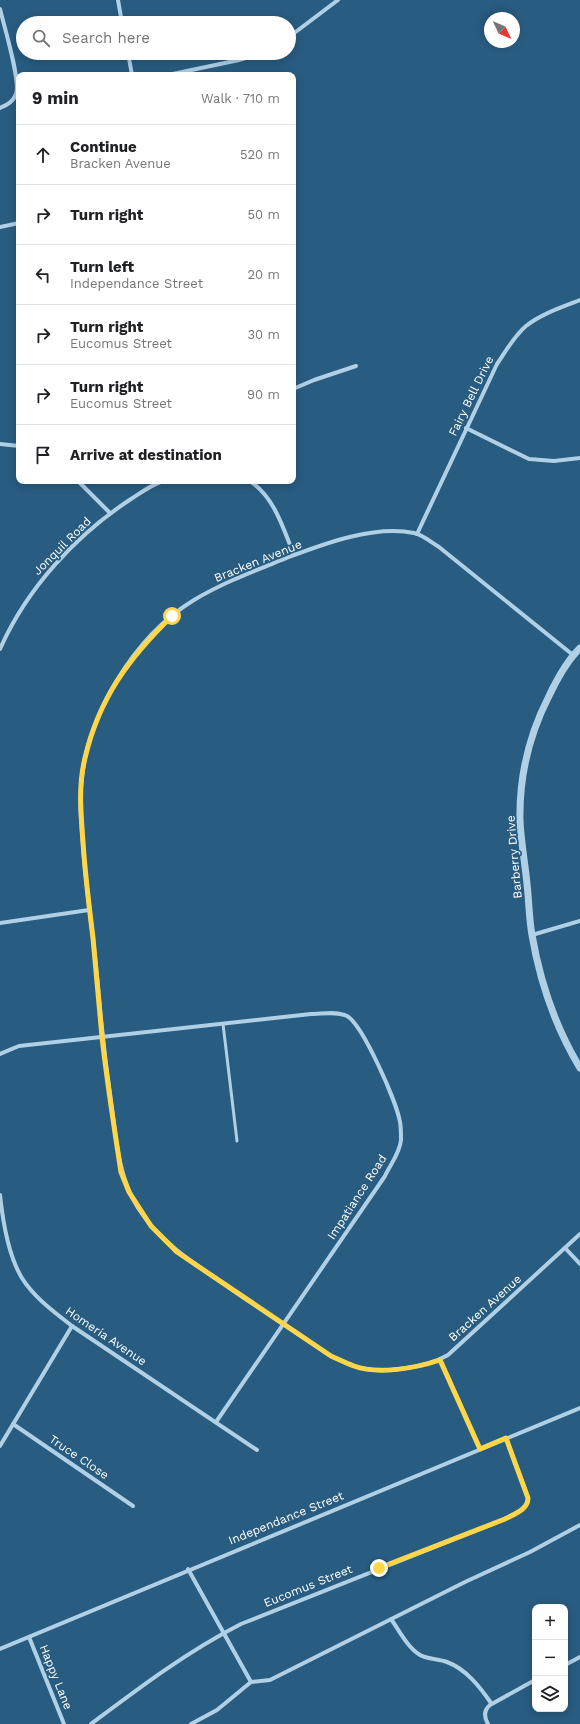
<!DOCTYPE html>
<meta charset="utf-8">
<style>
:root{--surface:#fff;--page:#f6f6f6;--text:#202124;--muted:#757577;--line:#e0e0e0}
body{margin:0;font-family:"Work Sans",sans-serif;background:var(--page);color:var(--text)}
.controls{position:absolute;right:12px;bottom:12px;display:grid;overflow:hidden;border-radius:8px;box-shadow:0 2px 10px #0003}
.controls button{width:36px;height:36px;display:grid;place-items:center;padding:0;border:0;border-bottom:1px solid var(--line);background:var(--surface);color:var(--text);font:20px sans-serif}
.compass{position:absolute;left:484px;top:12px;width:36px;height:36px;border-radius:50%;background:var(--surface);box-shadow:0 2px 10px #0003;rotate:134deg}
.stop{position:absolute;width:12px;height:12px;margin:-9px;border:3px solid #ffd54a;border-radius:50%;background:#fff}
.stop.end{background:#ffd54a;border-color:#fff;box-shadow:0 1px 4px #0008}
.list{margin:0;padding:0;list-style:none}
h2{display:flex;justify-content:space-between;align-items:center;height:52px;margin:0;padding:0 16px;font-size:17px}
h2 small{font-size:13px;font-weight:400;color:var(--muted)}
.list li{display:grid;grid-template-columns:26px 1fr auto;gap:12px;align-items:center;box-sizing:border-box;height:60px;padding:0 16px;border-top:1px solid var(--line)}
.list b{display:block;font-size:15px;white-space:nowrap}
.list p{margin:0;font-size:13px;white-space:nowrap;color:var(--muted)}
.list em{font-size:13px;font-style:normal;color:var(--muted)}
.icon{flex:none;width:22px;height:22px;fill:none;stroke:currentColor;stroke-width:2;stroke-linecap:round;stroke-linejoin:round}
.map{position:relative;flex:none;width:580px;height:1724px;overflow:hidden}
.search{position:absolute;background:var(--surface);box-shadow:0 2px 10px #0003;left:16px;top:16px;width:280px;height:44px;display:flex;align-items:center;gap:10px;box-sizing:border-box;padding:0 14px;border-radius:22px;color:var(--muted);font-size:15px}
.panel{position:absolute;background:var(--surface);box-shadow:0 2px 10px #0003;left:16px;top:72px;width:280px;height:412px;border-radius:8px}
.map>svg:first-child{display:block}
</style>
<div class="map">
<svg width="580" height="1724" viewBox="0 0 580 1724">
<rect width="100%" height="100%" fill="#285c80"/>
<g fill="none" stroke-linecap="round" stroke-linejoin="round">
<polyline stroke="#b0d0e6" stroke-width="3" points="223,1024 237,1141"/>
<g stroke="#b0d0e6" stroke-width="4">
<polyline points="118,0 122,23"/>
<path d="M0 9C4 26 21 81 16 94 13 102 7 105 0 108"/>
<polyline points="289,37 338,0"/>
<polyline points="128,53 132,75"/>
<polyline points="168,75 239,60 263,53"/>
<polyline points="0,227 19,223"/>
<polyline points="293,389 314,380 356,366"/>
<polyline points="466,428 529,459 554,461 580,458"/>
<polyline points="0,444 19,446"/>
<polyline points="78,481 110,513"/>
<path d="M250 481C275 498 283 528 294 555"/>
<path d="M417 534 497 364C506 351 514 336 526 326 541 314 562 307 580 300"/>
<path d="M0 649C27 588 76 535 131 499 142 492 151 485 163 481"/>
<path d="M573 655 439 547C431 542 423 535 414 533 375 525 326 543 289 557 257 570 224 582 194 600 133 637 85 718 81 788 79 808 82 827 83 847 87 897 95 947 99 997 102 1032 106 1067 111 1101 116 1138 118 1176 138 1208 162 1245 198 1266 234 1291 266 1313 298 1334 331 1356 338 1359 346 1363 354 1366 379 1375 426 1368 448 1355L580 1234"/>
<polyline points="0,923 89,910"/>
<polyline points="532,935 580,921"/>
<path d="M0 1054 19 1046 311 1014C322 1014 337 1011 347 1016 363 1025 397 1103 400 1122 401 1127 401 1134 401 1140 400 1153 390 1165 385 1176L216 1422"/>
<path d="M0 1195C3 1223 9 1262 26 1284 39 1301 55 1313 72 1326L257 1450"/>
<polyline points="566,1249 580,1264"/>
<polyline points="440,1359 480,1449"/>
<polyline points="13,1424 133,1506"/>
<polyline points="0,1446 72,1326"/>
<polyline points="188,1569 251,1682"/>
<path d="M391 1619C399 1630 407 1647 420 1655 427 1659 438 1659 447 1662 466 1669 480 1687 491 1703"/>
<polyline points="29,1637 64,1724"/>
<polyline points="0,1649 580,1408"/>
<polyline points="565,1665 580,1657"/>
<path d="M91 1724C139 1688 188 1651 241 1624L505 1519C514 1514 528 1510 528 1498L506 1438"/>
<polyline points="191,1724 217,1710 251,1682 270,1680 465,1582 530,1552 580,1525"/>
<path d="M488 1724C484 1717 484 1710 490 1705L535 1680"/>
</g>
<path stroke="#b0d0e6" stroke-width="7" d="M580 648C567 661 557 679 549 696 529 735 519 777 520 821 521 842 525 863 527 884 529 901 529 919 532 935 540 982 556 1028 580 1068"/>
</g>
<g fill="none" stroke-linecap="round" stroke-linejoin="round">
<path stroke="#ffd54a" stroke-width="5" d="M172 616C129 658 99 698 85 758 78 786 81 814 83 842 85 874 89 906 93 938 96 971 99 1004 102 1037 107 1082 114 1127 121 1172L129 1192 151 1226 177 1252 331 1356C338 1359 346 1363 354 1366 378 1375 416 1368 440 1360L480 1449 506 1438 528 1498C528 1510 514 1514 505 1519L379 1568"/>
</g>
<g text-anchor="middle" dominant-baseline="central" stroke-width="3.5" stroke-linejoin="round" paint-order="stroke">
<g font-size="12" fill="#fff" stroke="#285c80">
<text transform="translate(471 396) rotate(-64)">Fairy Bell Drive</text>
<text transform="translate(62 546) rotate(-45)">Jonquil Road</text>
<text transform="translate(258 561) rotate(-22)">Bracken Avenue</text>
<text transform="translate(514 857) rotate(-95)">Barberry Drive</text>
<text transform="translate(357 1197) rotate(-57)">Impatiance Road</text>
<text transform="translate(485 1308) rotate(-42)">Bracken Avenue</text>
<text transform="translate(106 1336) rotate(34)">Homeria Avenue</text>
<text transform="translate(79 1457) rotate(34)">Truce Close</text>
<text transform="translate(286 1518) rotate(-22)">Independance Street</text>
<text transform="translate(308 1586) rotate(-22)">Eucomus Street</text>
<text transform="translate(56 1677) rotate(68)">Happy Lane</text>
</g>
</g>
</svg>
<div class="controls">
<button>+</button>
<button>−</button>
<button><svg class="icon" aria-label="layers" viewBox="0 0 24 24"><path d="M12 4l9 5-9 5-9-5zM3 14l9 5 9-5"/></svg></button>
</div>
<svg class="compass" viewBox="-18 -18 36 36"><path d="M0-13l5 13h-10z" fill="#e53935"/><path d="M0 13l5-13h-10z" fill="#757577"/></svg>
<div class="stop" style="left:172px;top:616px"></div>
<div class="stop end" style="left:379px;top:1568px"></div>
<div class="search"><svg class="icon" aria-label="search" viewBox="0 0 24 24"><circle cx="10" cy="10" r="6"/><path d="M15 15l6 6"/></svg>Search here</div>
<section class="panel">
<h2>9 min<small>Walk · 710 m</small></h2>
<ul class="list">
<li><svg class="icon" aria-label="ahead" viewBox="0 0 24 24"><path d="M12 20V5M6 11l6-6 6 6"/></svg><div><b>Continue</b><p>Bracken Avenue</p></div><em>520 m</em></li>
<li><svg class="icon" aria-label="right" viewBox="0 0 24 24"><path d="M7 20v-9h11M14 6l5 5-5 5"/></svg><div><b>Turn right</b></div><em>50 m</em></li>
<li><svg class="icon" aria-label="left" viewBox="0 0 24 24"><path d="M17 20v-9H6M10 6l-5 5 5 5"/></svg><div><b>Turn left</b><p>Independance Street</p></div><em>20 m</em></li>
<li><svg class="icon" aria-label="right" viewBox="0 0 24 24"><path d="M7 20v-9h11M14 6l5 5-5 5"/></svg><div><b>Turn right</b><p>Eucomus Street</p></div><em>30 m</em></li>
<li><svg class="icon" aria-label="right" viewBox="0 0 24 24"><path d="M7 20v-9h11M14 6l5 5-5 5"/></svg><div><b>Turn right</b><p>Eucomus Street</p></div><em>90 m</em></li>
<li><svg class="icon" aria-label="arrive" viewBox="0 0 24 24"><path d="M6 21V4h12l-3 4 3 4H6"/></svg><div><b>Arrive at destination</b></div></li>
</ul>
</section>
</div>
